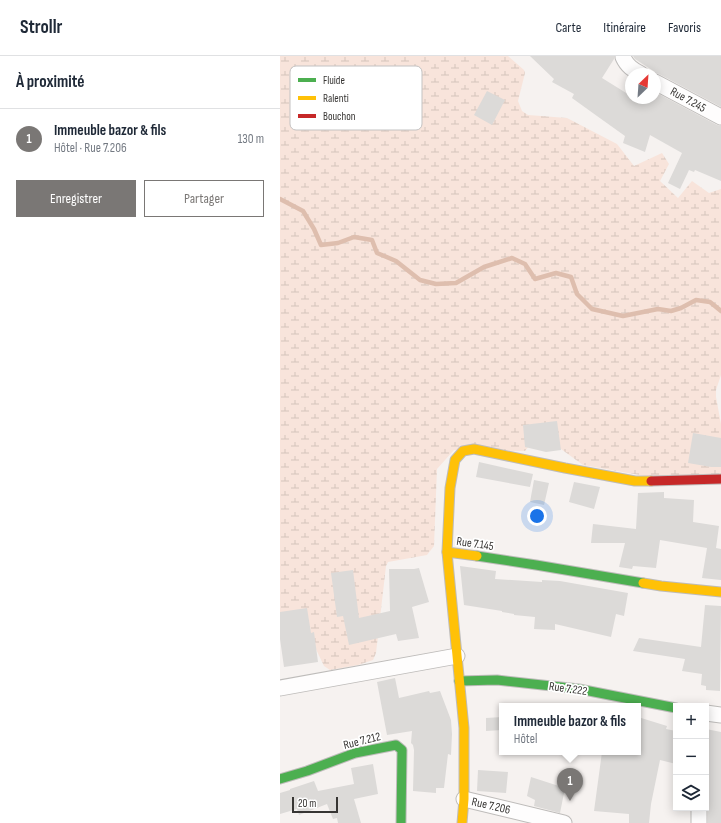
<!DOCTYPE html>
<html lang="fr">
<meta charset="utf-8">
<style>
:root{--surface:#fff;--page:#f2f2f3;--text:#1f2937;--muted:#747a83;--line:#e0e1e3;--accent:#7a7775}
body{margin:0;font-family:"Sofia Sans Condensed",sans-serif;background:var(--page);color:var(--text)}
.controls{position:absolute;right:12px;bottom:12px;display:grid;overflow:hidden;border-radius:0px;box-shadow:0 2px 10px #0003}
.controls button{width:36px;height:36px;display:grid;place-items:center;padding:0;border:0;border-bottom:1px solid var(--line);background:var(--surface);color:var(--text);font:20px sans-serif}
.compass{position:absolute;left:345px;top:12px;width:36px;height:36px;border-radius:50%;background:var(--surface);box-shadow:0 2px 10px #0003;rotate:25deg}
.scale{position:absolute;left:12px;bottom:10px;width:46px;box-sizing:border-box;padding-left:4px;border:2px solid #373533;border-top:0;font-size:11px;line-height:14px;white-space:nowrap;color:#373533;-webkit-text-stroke:3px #fff;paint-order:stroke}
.you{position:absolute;left:257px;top:460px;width:14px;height:14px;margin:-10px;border:3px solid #fff;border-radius:50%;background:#1a73e8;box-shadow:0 0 0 6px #1a73e833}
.badge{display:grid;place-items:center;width:26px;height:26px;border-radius:50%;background:var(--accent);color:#fff;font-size:13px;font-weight:700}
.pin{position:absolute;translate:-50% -33px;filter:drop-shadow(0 1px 2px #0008)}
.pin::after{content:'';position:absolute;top:21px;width:14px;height:12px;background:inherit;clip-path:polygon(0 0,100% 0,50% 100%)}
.popup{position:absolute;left:219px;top:647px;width:142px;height:52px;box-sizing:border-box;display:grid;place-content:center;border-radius:0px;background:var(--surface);filter:drop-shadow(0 1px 3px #0005);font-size:13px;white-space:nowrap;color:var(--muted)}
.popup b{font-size:15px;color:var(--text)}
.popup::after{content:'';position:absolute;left:50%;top:100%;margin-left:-8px;border:8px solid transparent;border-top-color:var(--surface)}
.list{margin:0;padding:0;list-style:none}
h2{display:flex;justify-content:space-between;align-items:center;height:52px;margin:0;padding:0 16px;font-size:17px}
h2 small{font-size:13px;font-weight:400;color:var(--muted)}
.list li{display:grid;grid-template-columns:26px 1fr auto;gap:12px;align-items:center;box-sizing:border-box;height:60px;padding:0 16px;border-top:1px solid var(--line)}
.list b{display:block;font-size:15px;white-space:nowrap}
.list p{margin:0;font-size:13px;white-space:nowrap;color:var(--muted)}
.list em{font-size:13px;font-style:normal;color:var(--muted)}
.actions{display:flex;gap:8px;padding:12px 16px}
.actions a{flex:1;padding:9px 0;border:1px solid var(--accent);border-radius:0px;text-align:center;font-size:14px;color:var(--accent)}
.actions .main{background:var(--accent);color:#fff}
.icon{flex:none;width:22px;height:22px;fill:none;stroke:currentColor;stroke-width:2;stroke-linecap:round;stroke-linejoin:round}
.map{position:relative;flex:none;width:441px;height:767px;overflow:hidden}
header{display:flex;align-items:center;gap:24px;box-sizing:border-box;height:56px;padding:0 20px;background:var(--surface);border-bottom:1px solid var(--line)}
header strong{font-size:19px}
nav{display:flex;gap:22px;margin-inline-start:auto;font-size:14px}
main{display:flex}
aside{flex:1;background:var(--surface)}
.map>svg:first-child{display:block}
</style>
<header>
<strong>Strollr</strong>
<nav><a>Carte</a><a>Itinéraire</a><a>Favoris</a></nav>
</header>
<main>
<aside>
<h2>À proximité<small></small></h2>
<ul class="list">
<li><span class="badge">1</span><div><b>Immeuble bazor &amp; fils</b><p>Hôtel · Rue 7.206</p></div><em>130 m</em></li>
</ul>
<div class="actions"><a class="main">Enregistrer</a><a>Partager</a></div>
</aside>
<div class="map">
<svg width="441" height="767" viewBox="0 0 441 767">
<defs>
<pattern id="wetland-marsh" width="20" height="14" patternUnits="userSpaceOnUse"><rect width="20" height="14" fill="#f8e4db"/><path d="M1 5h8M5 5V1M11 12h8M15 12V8" fill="none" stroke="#d5c4bc"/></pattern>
</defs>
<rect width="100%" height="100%" fill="#f6f2f0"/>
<polygon fill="url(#wetland-marsh)" points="0,0 228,0 244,14 245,17 238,45 242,55 248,59 287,62 337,88 354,110 382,97 389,108 380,125 398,142 412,125 429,137 441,133 441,319 436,334 436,341 441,368 441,420 365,420 303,409 270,385 254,384 245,395 174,394 157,413 154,490 147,499 108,506 106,510 96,597 93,604 78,609 50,614 44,610 23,566 0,562"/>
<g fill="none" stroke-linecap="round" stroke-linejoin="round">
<polyline stroke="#debeae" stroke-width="4.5" points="0,143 23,155 34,173 41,189 58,187 74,181 92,184 97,197 116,205 140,224 156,228 176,227 204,211 232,202 245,208 255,223 276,217 291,221 297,238 312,253 343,260 378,253 391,255 401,252 416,244 430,246 441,255"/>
</g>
<g fill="#dcdad8">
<polygon points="250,0 334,0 334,3 322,22 351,40 351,42 375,42 375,36 437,69 441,70 441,125 415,114 414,116 409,114 400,133 388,127 402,97 370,79 365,96 343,87 345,80 317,60 292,42 294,38 272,26 274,23"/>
<polygon points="353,0 441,0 441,51 379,18 375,17 375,16 355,3"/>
<polygon points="207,35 225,44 212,69 194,59"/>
<polygon points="277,365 281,394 266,396 245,391 243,369"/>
<polygon points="413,377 441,382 441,411 431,411 408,407"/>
<polygon points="199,406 253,418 250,431 196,421"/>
<polygon points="254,424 269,427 264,449 250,446"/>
<polygon points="294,426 320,431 314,453 289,446"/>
<polygon points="384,436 384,442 414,444 413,466 439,470 436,492 441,493 441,524 422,522 427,492 380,484 376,512 353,510 352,513 339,511 345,487 311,487 313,468 356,473 358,437"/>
<polygon points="180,510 216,515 215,523 262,526 262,524 280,525 348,537 344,560 336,558 331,581 275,568 275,574 254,573 255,561 234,559 234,558 222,556 222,555 184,549"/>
<polygon points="139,512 149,546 132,551 139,582 118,585 116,578 69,589 63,560 57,561 51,517 73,514 79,562 110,555 109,513 134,513"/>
<polygon points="425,549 441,550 440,635 426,634 426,630 421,629 422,618 402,615 405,603 353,595 359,582 421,591"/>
<polygon points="27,552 31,577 34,576 38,606 4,611 0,583 0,556"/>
<polygon points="115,622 119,642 149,635 150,637 160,635 171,664 172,678 171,699 168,698 164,732 156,732 156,737 133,735 134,694 133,689 131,687 132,675 107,679 97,626"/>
<polygon points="222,661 222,674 206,675 206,662"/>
<polygon points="358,661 387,670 386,673 396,675 396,708 380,704 371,748 369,767 349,767 349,758 314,755 322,696 358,696"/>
<polygon points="426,673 441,676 441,767 428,767 428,752 426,747"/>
<polygon points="93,708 98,738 74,743 81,767 58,767 57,762 53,763 47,748 19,759 17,753 0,758 0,737 10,734 10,733 34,725 38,735 74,728 71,712"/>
<polygon points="198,714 228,716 226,737 197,735"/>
<polygon points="251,721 285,732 280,757 254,750 255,744 247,740"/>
</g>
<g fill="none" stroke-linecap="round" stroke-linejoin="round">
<defs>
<g id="street">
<path d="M343 0V1C347 10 353 14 361 18"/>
<polyline points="375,26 441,61"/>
<polyline points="0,632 177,600"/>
<polyline points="426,657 441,659"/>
<polyline points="184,743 284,767"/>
<polyline points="419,752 419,767"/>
</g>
<g id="fast">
<polyline points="197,500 256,509 363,527"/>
<polyline points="179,625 217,624 299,633 396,652"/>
<polyline points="0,723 27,715 75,697 116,689 122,694 121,767"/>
</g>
<g id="slow">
<polyline points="167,496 170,432 175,404 183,395 194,393 285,412 355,425 371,425"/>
<polyline points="363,527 381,530 441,536"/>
<polyline points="182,767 184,743 184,672 167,496 197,500"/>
</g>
<polyline id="jam" points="371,425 441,423"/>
</defs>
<use href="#street" stroke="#bebcba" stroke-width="17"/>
<use href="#fast" stroke="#bebcba" stroke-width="11"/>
<use href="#slow" stroke="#bebcba" stroke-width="11"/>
<use href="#jam" stroke="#bebcba" stroke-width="11"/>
<use href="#street" stroke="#fefdfd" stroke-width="15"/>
<use href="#fast" stroke="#4caf50" stroke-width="9"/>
<use href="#slow" stroke="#ffc107" stroke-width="9"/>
<use href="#jam" stroke="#c62828" stroke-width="9"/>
</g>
<g text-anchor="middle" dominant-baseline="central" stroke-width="3.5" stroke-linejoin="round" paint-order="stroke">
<g font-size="12" fill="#373533" stroke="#fff">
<text transform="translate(408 44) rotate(29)">Rue 7.245</text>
<text transform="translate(195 488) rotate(8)">Rue 7.145</text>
<text transform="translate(288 633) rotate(8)">Rue 7.222</text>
<text transform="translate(82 685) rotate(-14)">Rue 7.212</text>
<text transform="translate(211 750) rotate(13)">Rue 7.206</text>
</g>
</g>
<rect x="10" y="10" width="132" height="64" rx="6" fill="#fff" stroke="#c3c2c2" stroke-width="1"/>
<rect x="18" y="22" width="18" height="4" fill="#4caf50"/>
<rect x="18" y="40" width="18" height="4" fill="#ffc107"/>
<rect x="18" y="58" width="18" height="4" fill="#c62828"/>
<g font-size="11" fill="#373533">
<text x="43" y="28">Fluide</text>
<text x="43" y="46">Ralenti</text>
<text x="43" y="64">Bouchon</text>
</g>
</svg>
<div class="controls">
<button>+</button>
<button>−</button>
<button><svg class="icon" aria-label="layers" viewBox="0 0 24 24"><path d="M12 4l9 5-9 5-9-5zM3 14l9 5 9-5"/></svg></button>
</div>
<svg class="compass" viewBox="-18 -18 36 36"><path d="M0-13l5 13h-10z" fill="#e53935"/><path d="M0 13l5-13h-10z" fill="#747a83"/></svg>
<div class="scale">20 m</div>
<div class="you"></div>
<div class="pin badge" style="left:290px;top:745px">1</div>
<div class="popup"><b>Immeuble bazor &amp; fils</b>Hôtel</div>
</div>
</main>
